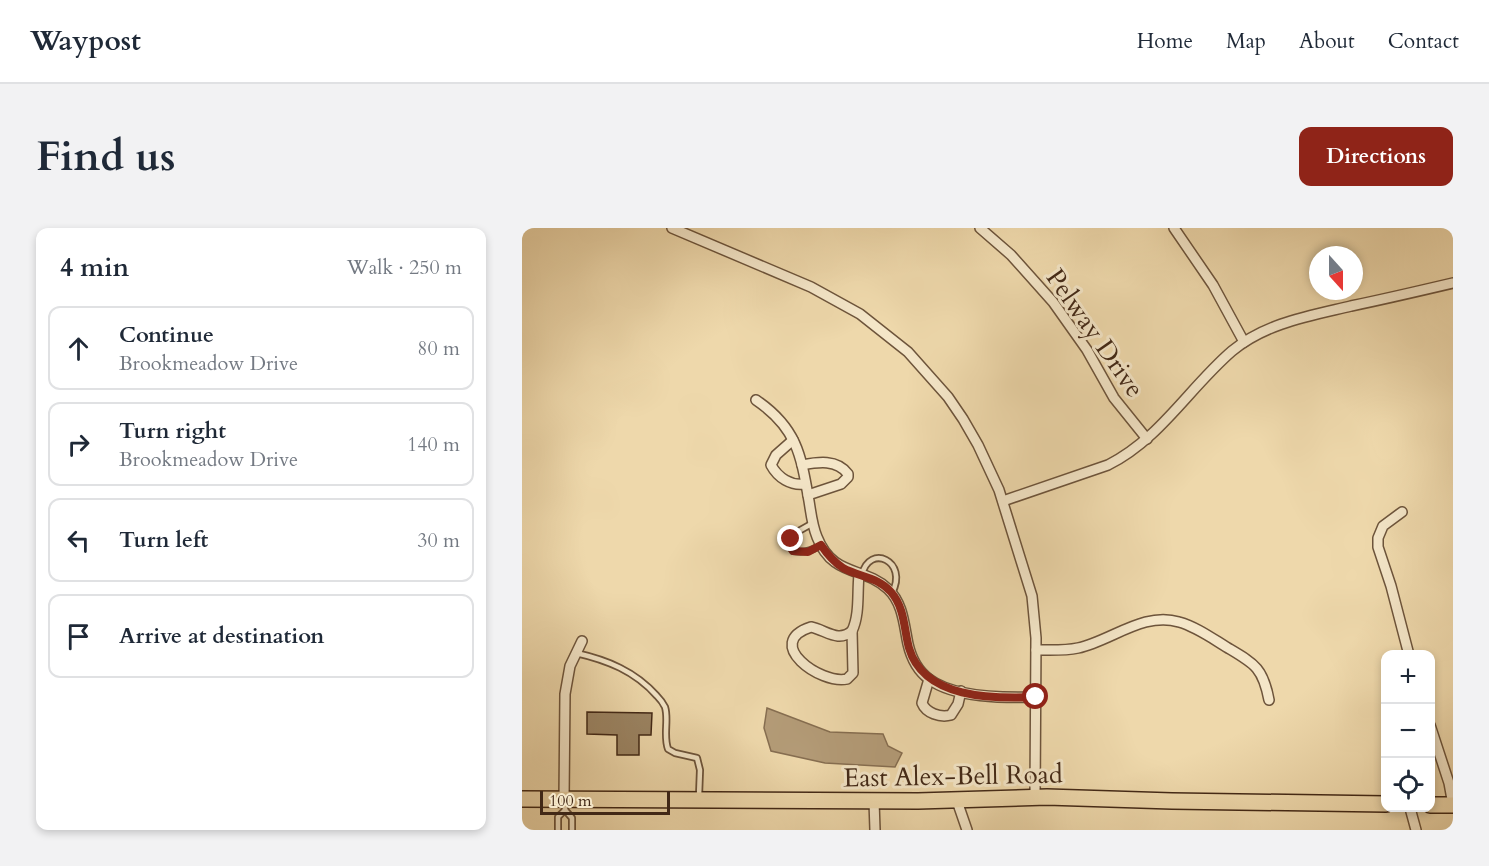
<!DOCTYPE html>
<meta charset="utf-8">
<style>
:root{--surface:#fff;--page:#f2f2f3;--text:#1f2937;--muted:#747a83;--line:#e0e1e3;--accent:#8f2418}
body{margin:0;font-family:Cardo,serif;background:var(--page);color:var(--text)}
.controls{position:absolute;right:18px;bottom:18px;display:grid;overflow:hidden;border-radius:12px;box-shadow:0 3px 9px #0003}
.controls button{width:54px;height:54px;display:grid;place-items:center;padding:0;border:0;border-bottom:2px solid var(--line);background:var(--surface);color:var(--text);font:30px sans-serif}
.compass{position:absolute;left:787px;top:18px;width:54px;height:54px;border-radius:50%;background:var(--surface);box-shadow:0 3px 9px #0003;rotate:159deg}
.scale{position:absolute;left:18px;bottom:15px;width:130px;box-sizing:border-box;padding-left:6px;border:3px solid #422816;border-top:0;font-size:16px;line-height:21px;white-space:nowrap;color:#422816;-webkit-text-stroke:4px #f4e6c8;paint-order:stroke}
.stop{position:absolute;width:18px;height:18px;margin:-14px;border:4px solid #8f2418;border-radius:50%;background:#fff}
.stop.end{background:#8f2418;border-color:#fff;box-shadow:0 2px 6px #0008}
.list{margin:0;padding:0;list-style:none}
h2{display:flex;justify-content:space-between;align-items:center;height:78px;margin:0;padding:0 24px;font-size:26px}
h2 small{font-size:20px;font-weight:400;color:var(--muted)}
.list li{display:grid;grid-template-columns:39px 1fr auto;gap:18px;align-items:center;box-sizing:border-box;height:84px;margin:0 12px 12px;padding:0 12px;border:2px solid var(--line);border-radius:12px}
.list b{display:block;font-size:22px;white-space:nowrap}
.list p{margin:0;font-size:20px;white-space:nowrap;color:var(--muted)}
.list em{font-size:20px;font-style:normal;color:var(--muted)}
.icon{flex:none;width:33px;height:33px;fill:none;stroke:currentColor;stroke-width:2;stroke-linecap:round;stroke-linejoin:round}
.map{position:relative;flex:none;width:931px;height:602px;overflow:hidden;border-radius:12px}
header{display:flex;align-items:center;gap:36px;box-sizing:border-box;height:84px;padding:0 30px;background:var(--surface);border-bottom:2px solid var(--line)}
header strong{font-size:28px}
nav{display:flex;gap:33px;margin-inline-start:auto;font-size:21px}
.intro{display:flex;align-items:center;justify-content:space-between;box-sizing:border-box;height:144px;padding:0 36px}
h1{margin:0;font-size:42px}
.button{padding:15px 27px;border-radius:12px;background:var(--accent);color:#fff;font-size:21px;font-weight:700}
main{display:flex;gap:36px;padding:0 36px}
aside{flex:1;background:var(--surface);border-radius:12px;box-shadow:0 3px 9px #0003}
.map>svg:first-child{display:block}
</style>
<header>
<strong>Waypost</strong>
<nav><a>Home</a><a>Map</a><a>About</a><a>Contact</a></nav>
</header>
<div class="intro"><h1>Find us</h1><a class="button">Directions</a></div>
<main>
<aside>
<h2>4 min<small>Walk · 250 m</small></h2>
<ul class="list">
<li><svg class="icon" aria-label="ahead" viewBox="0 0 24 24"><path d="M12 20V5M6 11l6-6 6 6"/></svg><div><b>Continue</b><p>Brookmeadow Drive</p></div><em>80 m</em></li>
<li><svg class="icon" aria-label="right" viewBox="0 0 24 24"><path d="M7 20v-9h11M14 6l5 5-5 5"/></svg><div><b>Turn right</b><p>Brookmeadow Drive</p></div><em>140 m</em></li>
<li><svg class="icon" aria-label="left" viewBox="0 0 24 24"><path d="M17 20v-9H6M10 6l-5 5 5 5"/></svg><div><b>Turn left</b></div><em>30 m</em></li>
<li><svg class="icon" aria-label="arrive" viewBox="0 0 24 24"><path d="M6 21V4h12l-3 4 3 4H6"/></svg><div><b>Arrive at destination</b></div></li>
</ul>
</aside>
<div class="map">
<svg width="931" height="602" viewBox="0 0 931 602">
<rect width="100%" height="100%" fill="#eed8ab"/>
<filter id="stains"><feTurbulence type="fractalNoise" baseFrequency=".00333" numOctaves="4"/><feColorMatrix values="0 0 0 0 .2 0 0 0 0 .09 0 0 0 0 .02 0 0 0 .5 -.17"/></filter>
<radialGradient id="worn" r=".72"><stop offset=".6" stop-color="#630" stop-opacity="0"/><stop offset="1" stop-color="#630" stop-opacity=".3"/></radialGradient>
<polygon fill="#b49c78" stroke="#866e51" stroke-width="1.5" points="245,480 308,504 361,506 366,518 380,525 373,539 303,535 249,523 242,500"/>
<polygon fill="#9b8463" stroke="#422816" stroke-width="1.5" points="65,484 130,485 129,507 117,507 117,527 95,527 95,507 65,506"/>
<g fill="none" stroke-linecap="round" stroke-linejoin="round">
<defs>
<g id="service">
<path d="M291 295 275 304 267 317 271 323C282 325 289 323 299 317"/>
<path d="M340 347C347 315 387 333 370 365"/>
<path d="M54 425C85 432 113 443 135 468 138 471 141 475 143 479 147 492 141 507 146 521L153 525 175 530 178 542 177 568"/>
<polyline points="43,574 43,582 50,590 50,602"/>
<polyline points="36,602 36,589 43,582"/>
</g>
<g id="minor">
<polyline points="150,0 289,59 338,86 386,124 426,169 441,191 456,217 477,262 510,368 514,410 513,570"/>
<polyline points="458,0 489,27 531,74 565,122 592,170 625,211"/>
<polyline points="652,0 691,57 722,114"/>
<path d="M234 172C275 200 279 227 287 273 289 285 290 297 295 309 311 350 342 338 366 361 381 375 382 397 386 416 389 429 396 443 407 451 432 470 483 470 514 469"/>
<path d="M271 212 254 227 249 237C256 250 269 258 283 256"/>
<path d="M280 237C296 234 315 231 326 246V249L319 256 286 267"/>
<path d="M481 273 586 237C638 211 667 160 710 123 744 95 787 88 829 78 863 71 897 63 931 55"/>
<polyline points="880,284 861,298 856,310 856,319 869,358 887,427"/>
<path d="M289 399C304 402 316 415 330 403L331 445 325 451C299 457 240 415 289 399Z"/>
<path d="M330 403C338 386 335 365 337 347"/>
<path d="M514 422C528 422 542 423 556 420 589 413 622 383 657 394 675 399 691 411 706 420 733 436 741 440 747 472"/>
<path d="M407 451 400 475C404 485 418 490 429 487L436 476 439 463"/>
<polyline points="908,497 927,555 931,577"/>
<polyline points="42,571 43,466 48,438 60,413"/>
<polyline points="352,573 353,602"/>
<polyline points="435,573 445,602"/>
<polyline points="888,580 894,602"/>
</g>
<g id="primary">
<polyline points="0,571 396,573 525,569 650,573 864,576"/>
<polyline points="908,577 931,577"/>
</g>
</defs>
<use href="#service" stroke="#6d543b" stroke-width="8"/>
<use href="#minor" stroke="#6d543b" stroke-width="12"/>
<use href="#primary" stroke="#422816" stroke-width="18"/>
<use href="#service" stroke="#f4e6c8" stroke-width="4.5"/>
<use href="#minor" stroke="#f4e6c8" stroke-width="9"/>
<use href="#primary" stroke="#eed8ab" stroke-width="15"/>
</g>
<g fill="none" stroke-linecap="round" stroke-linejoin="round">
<path stroke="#8f2418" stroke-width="8" d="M269 311 267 317 271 323 286 324 299 317C305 326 312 334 321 340 337 349 356 349 369 364 383 380 382 402 387 420 402 471 471 471 514 469"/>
</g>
<g text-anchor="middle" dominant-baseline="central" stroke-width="6" stroke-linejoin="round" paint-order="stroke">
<g font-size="26" fill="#422816" stroke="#f4e6c8">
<text transform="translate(573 105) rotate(55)">Pelway Drive</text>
<text transform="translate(431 548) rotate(-1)">East Alex-Bell Road</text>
</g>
</g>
<rect width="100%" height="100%" filter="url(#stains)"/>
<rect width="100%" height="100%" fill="url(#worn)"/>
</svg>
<div class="controls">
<button>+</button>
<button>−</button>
<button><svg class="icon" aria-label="locate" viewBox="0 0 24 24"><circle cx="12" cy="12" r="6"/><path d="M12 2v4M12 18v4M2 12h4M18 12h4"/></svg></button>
</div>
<svg class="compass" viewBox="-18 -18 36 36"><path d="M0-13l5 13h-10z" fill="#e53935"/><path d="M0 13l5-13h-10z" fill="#747a83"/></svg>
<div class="scale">100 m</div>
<div class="stop" style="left:514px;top:469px"></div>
<div class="stop end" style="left:269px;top:311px"></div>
</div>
</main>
